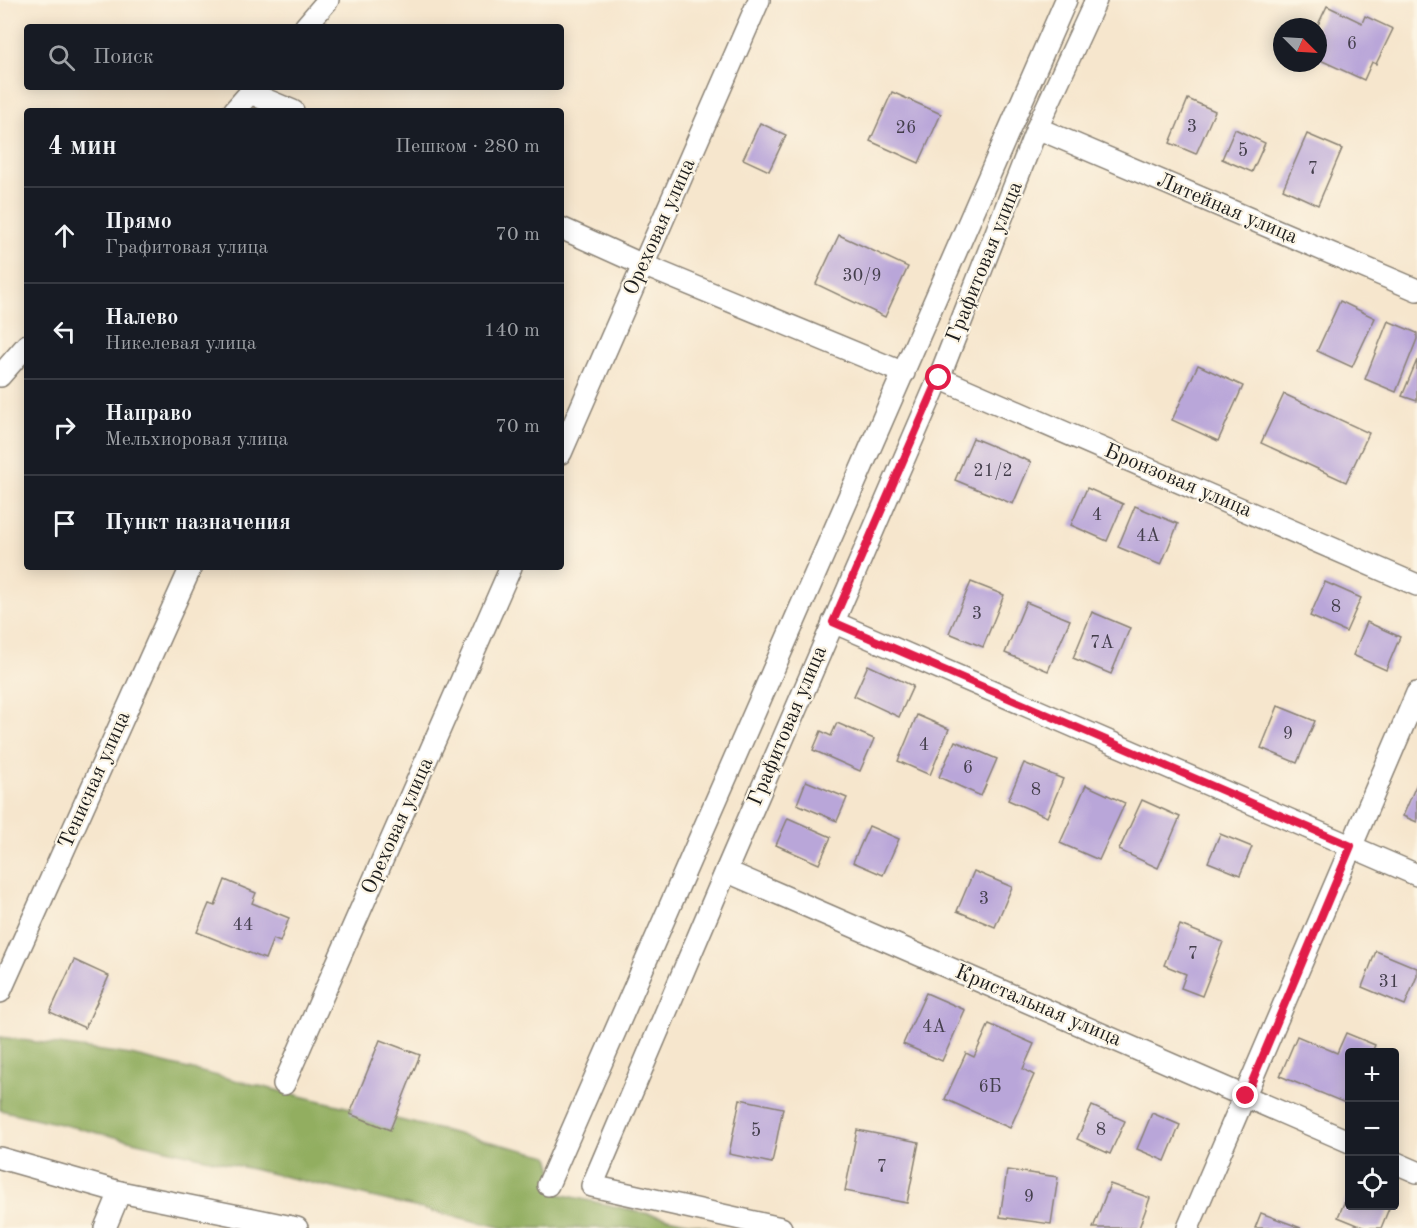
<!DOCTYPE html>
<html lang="ru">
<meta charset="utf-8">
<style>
:root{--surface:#171b24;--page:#20242c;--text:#f1f3f6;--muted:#9ea1a6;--line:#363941}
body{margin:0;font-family:"Old Standard TT",serif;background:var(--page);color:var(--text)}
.controls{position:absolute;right:18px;bottom:18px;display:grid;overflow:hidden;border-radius:6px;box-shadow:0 3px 15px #0003}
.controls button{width:54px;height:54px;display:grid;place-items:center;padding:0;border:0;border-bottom:2px solid var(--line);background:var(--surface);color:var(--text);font:30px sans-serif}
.compass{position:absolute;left:1273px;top:18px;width:54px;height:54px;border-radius:50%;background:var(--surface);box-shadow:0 3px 15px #0003;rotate:114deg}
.stop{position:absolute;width:18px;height:18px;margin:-14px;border:4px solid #e11d48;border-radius:50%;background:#fff}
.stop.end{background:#e11d48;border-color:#fff;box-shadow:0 2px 6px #0008}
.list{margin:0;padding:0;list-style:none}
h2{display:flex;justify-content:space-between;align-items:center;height:78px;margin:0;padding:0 24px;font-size:26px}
h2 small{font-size:20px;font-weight:400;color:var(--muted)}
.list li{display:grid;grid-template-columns:39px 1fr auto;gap:18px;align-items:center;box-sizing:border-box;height:96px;padding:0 24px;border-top:2px solid var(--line)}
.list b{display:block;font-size:22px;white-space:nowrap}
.list p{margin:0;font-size:20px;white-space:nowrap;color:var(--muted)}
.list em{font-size:20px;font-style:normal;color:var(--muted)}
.icon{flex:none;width:33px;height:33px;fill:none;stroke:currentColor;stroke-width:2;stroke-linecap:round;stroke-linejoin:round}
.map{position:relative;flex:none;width:1417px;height:1228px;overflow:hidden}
.search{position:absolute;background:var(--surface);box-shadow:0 3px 15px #0003;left:24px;top:24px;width:540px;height:66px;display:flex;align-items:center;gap:15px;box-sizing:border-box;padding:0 21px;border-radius:6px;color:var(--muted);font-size:22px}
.panel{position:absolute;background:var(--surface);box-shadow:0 3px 15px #0003;left:24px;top:108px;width:540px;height:462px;border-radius:6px}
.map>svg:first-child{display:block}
</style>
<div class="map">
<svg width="1417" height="1228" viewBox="0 0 1417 1228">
<rect width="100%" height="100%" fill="#fcf5e5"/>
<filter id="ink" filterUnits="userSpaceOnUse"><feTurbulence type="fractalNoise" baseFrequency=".0167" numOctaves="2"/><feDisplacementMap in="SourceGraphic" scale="12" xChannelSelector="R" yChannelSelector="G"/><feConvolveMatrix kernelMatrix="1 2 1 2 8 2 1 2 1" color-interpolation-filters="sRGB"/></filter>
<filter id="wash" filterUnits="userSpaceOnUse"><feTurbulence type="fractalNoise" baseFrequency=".008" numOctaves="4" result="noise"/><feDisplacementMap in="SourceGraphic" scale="24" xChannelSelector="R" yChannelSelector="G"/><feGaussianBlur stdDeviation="1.35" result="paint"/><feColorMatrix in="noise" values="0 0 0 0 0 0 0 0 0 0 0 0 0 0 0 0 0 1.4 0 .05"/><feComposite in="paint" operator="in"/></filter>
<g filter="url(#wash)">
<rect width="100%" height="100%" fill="#f6e6cd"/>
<polygon fill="#92ae60" stroke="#57653e" stroke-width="1.5" points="0,1037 131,1055 549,1156 559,1194 713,1228 504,1228 0,1110"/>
<g id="blocks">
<g fill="#b9a6d9">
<polygon points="1327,6 1362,23 1365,16 1393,29 1376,64 1372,62 1364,80 1318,59 1317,27"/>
<polygon points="892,92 941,114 919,163 870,141"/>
<polygon points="1188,99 1215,111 1196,154 1170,143"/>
<polygon points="760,123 786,135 769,171 743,159"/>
<polygon points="1235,129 1265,143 1252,172 1222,159"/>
<polygon points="1307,134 1342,149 1318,205 1283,189"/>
<polygon points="839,235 908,267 885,317 816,284"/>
<polygon points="1340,301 1375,318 1352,367 1317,351"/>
<polygon points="1388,321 1417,333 1417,339 1396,392 1365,379"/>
<polygon points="1417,360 1417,401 1402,396"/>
<polygon points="1198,365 1243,386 1218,441 1172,420"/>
<polygon points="1284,394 1369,433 1346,482 1261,443"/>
<polygon points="973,438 1031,462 1013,504 955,480"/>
<polygon points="1087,488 1123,504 1107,541 1071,525"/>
<polygon points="1135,506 1178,524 1161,565 1118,547"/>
<polygon points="971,582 1004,595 983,647 949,633"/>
<polygon points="1325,582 1361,598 1346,632 1310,616"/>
<polygon points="1026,602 1070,620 1048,671 1005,653"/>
<polygon points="1092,612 1130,628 1111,674 1073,658"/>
<polygon points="1367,622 1400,637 1386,670 1353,655"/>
<polygon points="868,665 913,686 899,717 854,696"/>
<polygon points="1278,706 1315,721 1297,763 1261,748"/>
<polygon points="917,715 949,729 930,775 898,761"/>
<polygon points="837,723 874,739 860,771 813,750 821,731 831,736"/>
<polygon points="955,741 997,759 981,796 939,777"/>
<polygon points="1024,763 1063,779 1047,817 1008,800"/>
<polygon points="806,781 847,798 837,821 797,804"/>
<polygon points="1417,783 1417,822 1403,816"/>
<polygon points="1086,785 1125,803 1099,860 1060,843"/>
<polygon points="1142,800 1180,817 1158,868 1119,850"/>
<polygon points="788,818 831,837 819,864 776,845"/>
<polygon points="869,826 899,839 883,875 853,862"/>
<polygon points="1220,834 1252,847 1240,875 1208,862"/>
<polygon points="974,871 1012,887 995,927 957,911"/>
<polygon points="225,880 256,893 252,903 289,918 280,942 273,939 265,959 197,932 209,904 215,906"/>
<polygon points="1180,925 1223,942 1202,996 1181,988 1186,974 1164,965"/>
<polygon points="1376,951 1417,968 1417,976 1405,1005 1362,987"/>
<polygon points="74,960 109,976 85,1028 50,1012"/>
<polygon points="926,993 965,1010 942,1061 903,1044"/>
<polygon points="989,1024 1034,1044 1023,1069 1034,1075 1010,1128 945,1099 966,1053 974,1057"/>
<polygon points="1346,1033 1375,1045 1372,1052 1350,1052 1350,1105 1280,1076 1297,1036 1337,1053"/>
<polygon points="380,1040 420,1055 390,1130 350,1114"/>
<polygon points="740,1099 783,1108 772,1163 729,1154"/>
<polygon points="1092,1106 1125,1121 1110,1154 1077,1139"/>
<polygon points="1152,1113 1180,1125 1165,1161 1137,1149"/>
<polygon points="857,1130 919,1142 907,1203 845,1191"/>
<polygon points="1007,1170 1058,1177 1051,1224 1000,1217"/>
<polygon points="1110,1184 1150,1198 1139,1228 1093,1228"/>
<polygon points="1350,1189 1350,1206 1390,1206 1381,1228 1365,1228 1338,1217"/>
<polygon points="1261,1213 1301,1228 1255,1228"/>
</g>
</g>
</g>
<g filter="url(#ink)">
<use href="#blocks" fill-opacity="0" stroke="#898174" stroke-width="1.5"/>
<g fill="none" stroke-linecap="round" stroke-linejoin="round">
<defs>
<g id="street">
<polyline points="305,27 328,0"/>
<polyline points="250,93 293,111"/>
<polyline points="234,111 255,87"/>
<polyline points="1037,128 1417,290"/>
<polyline points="561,228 643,265 904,373"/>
<polyline points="0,376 27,345"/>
<polyline points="939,378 1417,585"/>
<polyline points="561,453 759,0"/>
<polyline points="833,622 1417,875"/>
<polyline points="726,871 1350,1142"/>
<polyline points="0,992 191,567"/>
<polyline points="284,1084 511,567"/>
<polyline points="0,1158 120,1192 297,1228"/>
<polyline points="1394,1162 1417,1172"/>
<polyline points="548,1185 1066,0"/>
<polyline points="105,1228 120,1192"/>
<polyline points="781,1228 592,1186 726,871 939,378 1037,128 1096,0"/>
<polyline points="1188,1228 1417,693"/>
</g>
</defs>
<use href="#street" stroke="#898174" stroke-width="24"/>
<use href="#street" stroke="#fff" stroke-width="21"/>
</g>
</g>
<g fill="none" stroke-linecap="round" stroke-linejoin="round" filter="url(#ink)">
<polyline stroke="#e11d48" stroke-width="8" points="939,378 833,622 1351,846 1246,1096"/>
</g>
<g text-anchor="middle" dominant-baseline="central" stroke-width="4.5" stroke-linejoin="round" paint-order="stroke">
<g font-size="18" fill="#433e4b">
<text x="1352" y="44">6</text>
<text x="1192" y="127">3</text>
<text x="906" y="128">26</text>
<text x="1243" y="151">5</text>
<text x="1313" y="169">7</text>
<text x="862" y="276">30/9</text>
<text x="993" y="471">21/2</text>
<text x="1097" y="515">4</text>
<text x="1148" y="536">4А</text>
<text x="1336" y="607">8</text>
<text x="977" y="614">3</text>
<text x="1102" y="643">7А</text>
<text x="1288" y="734">9</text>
<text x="924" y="745">4</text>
<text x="968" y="768">6</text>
<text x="1036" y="790">8</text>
<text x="984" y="899">3</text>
<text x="243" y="925">44</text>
<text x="1193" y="954">7</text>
<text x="1389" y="982">31</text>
<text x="934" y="1027">4А</text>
<text x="990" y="1087">6Б</text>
<text x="1101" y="1130">8</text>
<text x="756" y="1131">5</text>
<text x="882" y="1167">7</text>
<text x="1029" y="1197">9</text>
</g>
<g font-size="21" fill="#1c1c1c" stroke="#fcf5e5">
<text transform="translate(1227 209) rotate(23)">Литейная улица</text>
<text transform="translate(660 227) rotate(-66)">Ореховая улица</text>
<text transform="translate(985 262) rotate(-68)">Графитовая улица</text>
<text transform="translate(1178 481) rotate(23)">Бронзовая улица</text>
<text transform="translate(788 726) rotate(-67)">Графитовая улица</text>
<text transform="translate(95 780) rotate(-66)">Тенисная улица</text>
<text transform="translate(398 826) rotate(-66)">Ореховая улица</text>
<text transform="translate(1038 1006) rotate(23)">Кристальная улица</text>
</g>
</g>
</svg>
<div class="controls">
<button>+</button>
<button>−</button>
<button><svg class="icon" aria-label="locate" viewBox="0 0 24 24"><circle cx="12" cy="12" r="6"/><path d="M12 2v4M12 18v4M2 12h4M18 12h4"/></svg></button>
</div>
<svg class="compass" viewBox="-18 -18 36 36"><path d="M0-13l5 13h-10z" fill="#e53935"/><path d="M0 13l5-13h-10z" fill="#9ea1a6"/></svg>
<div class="stop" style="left:939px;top:378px"></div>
<div class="stop end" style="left:1246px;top:1096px"></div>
<div class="search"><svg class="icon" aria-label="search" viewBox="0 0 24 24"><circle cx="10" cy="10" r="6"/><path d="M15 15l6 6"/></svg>Поиск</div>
<section class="panel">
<h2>4 мин<small>Пешком · 280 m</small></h2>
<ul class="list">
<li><svg class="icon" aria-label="ahead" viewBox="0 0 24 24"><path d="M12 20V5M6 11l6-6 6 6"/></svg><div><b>Прямо</b><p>Графитовая улица</p></div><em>70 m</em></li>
<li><svg class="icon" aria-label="left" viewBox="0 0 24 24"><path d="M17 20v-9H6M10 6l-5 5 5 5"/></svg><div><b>Налево</b><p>Никелевая улица</p></div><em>140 m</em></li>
<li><svg class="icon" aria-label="right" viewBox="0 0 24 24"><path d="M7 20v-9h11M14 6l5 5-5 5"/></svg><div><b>Направо</b><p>Мельхиоровая улица</p></div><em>70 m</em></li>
<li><svg class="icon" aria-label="arrive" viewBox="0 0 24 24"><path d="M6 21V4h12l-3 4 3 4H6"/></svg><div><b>Пункт назначения</b></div></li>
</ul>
</section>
</div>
